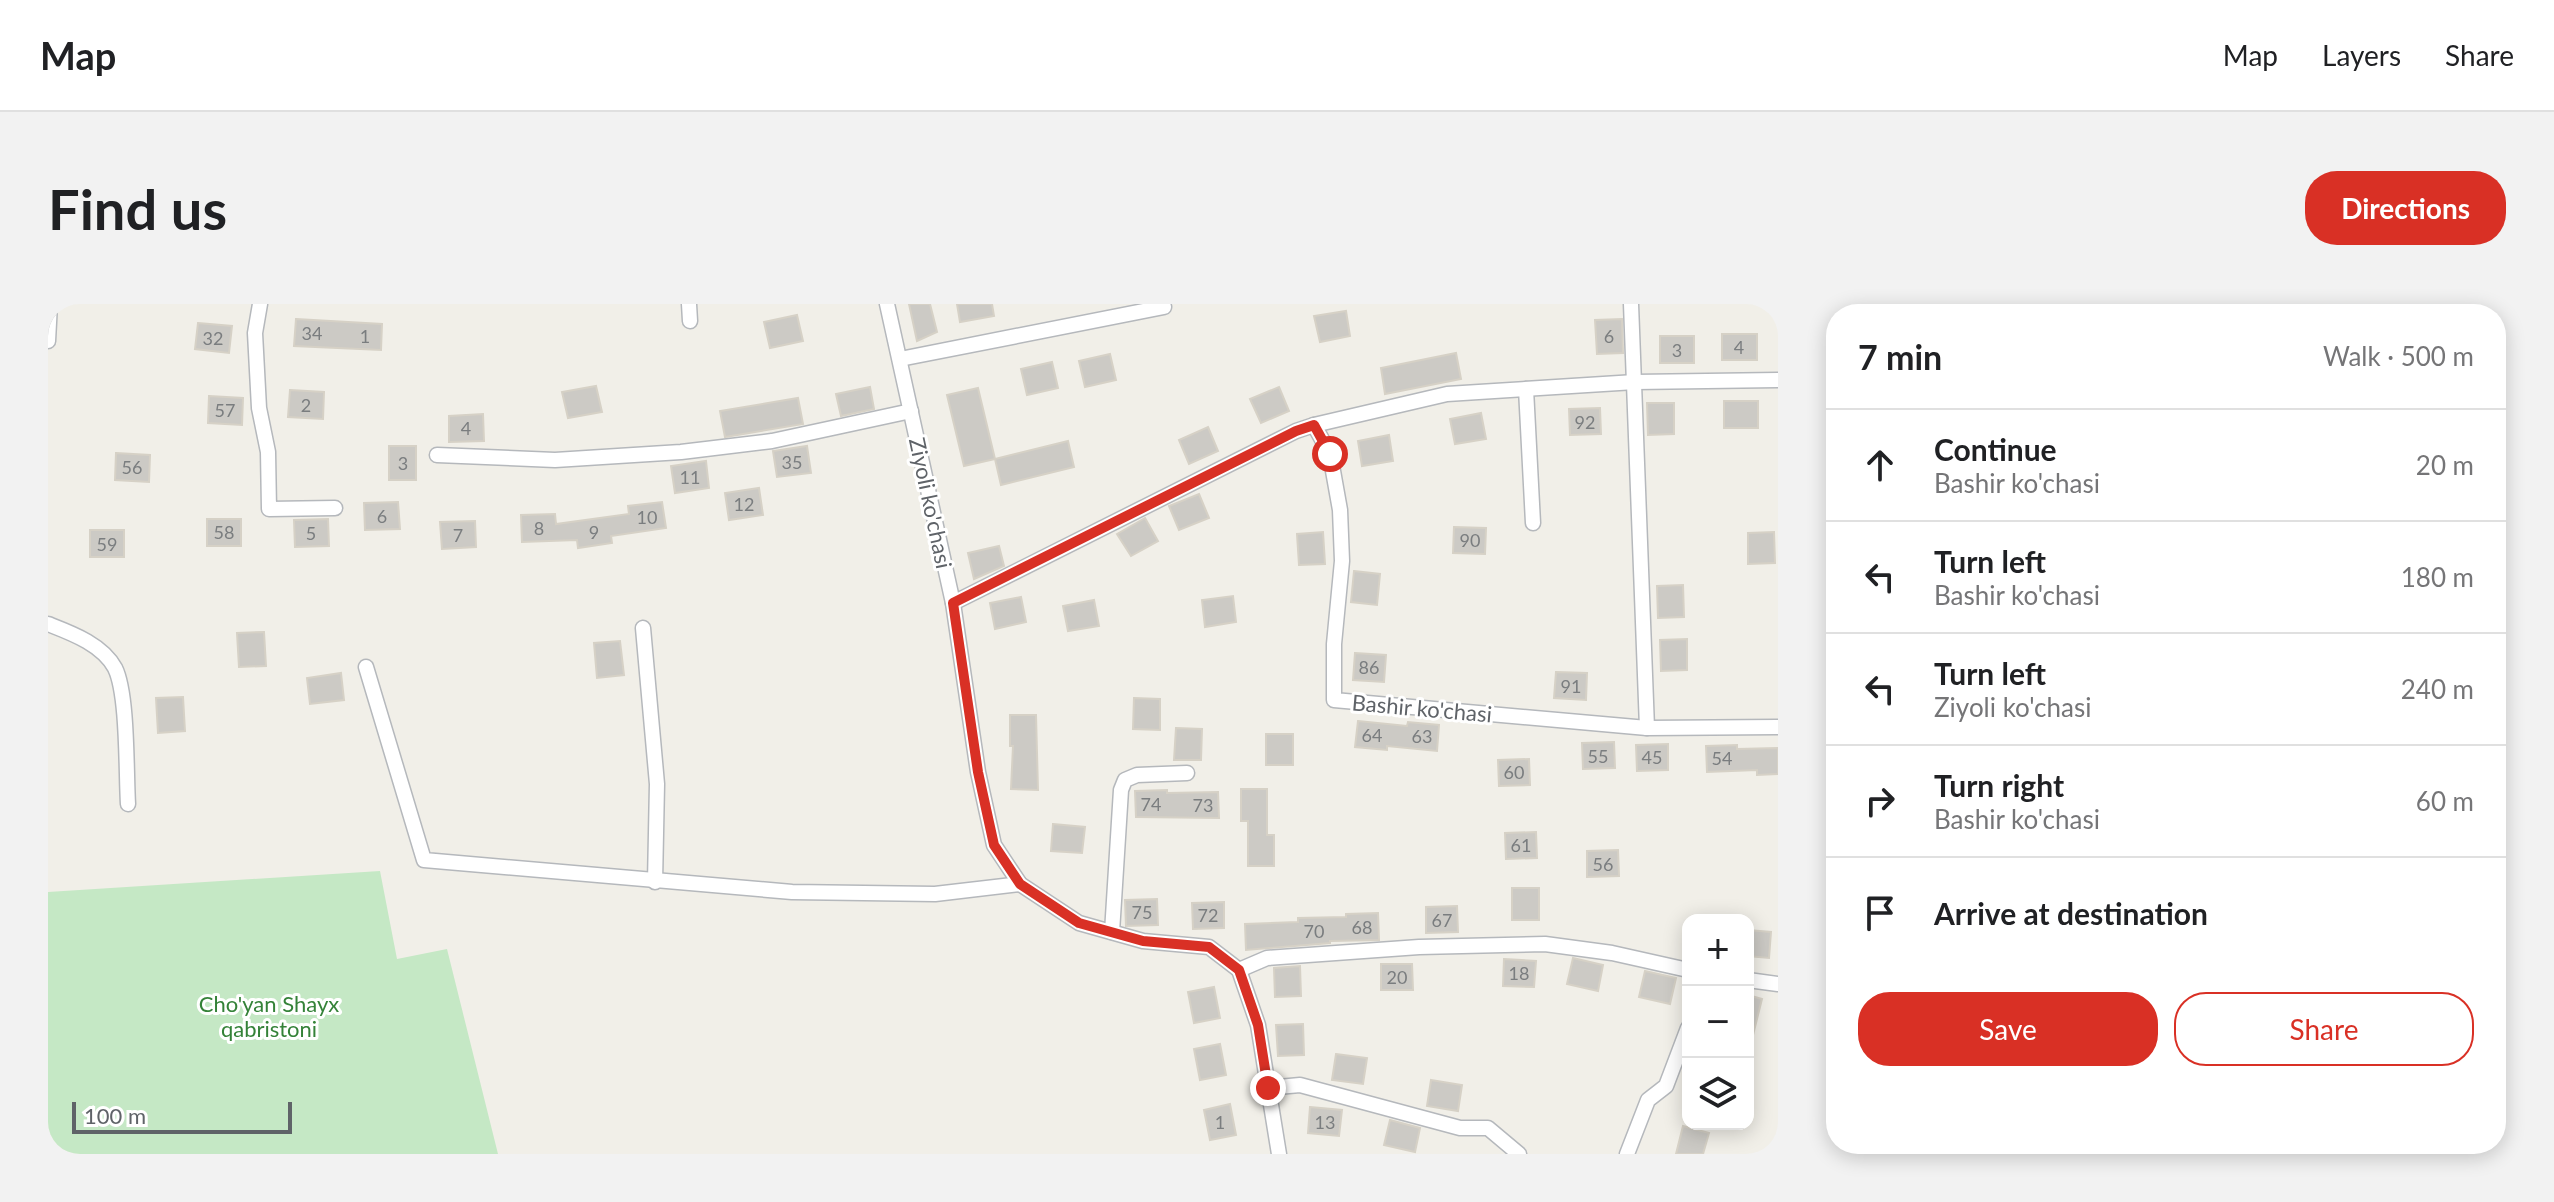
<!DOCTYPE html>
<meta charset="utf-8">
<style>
:root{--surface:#fff;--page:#f2f2f2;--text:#202124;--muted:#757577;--line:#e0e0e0;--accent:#d93025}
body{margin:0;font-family:Lato,sans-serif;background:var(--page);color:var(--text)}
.controls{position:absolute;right:24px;bottom:24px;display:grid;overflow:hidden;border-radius:16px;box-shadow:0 4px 20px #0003}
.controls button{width:72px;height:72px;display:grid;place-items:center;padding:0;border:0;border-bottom:2px solid var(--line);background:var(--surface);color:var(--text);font:40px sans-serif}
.scale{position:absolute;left:24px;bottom:20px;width:220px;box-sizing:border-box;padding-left:8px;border:4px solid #5f6368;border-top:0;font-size:22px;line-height:28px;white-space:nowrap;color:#5f6368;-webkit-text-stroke:6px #fff;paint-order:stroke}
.stop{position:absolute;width:24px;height:24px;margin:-18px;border:6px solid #d93025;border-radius:50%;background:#fff}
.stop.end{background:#d93025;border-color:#fff;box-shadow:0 2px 8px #0008}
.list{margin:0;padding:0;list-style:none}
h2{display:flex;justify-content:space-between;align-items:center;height:104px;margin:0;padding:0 32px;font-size:34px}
h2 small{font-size:26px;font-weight:400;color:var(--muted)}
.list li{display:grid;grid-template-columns:52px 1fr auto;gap:24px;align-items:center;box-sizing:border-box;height:112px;padding:0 32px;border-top:2px solid var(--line)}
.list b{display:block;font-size:30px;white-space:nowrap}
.list p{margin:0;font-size:26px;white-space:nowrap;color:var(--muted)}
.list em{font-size:26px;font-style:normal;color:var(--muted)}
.actions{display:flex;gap:16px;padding:24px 32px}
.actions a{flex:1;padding:18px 0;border:2px solid var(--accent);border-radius:32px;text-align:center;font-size:28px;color:var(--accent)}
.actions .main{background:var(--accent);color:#fff}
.icon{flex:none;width:44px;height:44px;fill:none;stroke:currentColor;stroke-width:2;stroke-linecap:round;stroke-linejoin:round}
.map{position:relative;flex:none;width:1730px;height:850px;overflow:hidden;border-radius:32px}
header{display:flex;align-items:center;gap:48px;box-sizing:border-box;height:112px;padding:0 40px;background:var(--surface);border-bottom:2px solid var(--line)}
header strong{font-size:38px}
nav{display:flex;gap:44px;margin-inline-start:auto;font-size:28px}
.intro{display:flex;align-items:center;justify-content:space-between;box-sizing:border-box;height:192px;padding:0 48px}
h1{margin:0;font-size:56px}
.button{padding:20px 36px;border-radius:32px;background:var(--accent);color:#fff;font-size:28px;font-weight:700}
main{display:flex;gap:48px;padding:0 48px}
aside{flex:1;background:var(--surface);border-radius:32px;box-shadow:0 4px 20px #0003}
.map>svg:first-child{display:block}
</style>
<header>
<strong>Map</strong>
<nav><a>Map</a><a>Layers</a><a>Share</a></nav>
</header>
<div class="intro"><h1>Find us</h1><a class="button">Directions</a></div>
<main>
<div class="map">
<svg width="1730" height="850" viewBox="0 0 1730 850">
<rect width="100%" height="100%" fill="#f1efe8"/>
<polygon fill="#c5e8c5" points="332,567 349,655 399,645 450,850 0,850 0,588"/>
<g fill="#cccac5" stroke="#d6d1c6" stroke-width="2">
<polygon points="861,0 882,0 889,28 869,37"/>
<polygon points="909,0 944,0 946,12 912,18"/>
<polygon points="1298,7 1302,32 1272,38 1266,12"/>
<polygon points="749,11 755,37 722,44 716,18"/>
<polygon points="248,15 334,20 333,46 246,42"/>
<polygon points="1574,15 1575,49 1549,50 1547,16"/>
<polygon points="150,19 184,22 181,49 147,45"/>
<rect x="1674" y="30" width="35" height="26"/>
<rect x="1612" y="32" width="34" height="27"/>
<polygon points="1408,49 1413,75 1337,90 1333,64"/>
<polygon points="1062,50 1068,76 1037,83 1031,57"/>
<polygon points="1004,58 1010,84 979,91 973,65"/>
<polygon points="548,82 554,108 520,114 514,88"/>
<polygon points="822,83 826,105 793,112 788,90"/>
<polygon points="1231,83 1241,107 1213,119 1202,95"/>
<polygon points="930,84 947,155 916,162 899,91"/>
<polygon points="242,86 276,88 275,115 240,113"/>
<polygon points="161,92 195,94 194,121 160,119"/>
<polygon points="750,94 755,120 677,133 672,107"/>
<rect x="1676" y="97" width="34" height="27"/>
<polygon points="1599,99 1626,99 1626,130 1600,131"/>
<polygon points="1552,104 1553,130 1522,131 1521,105"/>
<polygon points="1433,109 1438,135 1407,140 1402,115"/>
<polygon points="435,110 436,137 401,138 401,112"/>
<polygon points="1160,123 1170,147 1141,160 1131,136"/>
<polygon points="1341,131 1345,157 1314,162 1310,137"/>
<polygon points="1020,137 1026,163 953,181 947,155"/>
<rect x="341" y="142" width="27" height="34"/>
<polygon points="759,142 763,169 729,173 725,147"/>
<polygon points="68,149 102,151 101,178 67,176"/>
<polygon points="658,157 661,184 627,189 623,162"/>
<polygon points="711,184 715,211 681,216 677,189"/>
<polygon points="1151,190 1161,214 1131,226 1121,202"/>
<polygon points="350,198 352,225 317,226 316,199"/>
<polygon points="614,198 618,224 563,232 564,239 530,244 529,236 474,238 473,211 507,210 508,220 581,210 580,202"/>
<polygon points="1097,214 1110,237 1083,252 1069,230"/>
<rect x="159" y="215" width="34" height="27"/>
<polygon points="280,215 281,242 247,243 246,216"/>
<polygon points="427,217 428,243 394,245 392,218"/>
<polygon points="1406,223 1438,224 1437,250 1405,249"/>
<rect x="42" y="226" width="34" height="27"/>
<polygon points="1275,228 1277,260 1251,261 1249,230"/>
<polygon points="1726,228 1727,259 1700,260 1700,229"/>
<polygon points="951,242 956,262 926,275 920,249"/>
<polygon points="1306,267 1332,270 1329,301 1303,298"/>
<polygon points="1635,281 1636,313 1610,314 1609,282"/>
<polygon points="1185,292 1188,318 1157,323 1154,296"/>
<polygon points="973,293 978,318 947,325 942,299"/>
<polygon points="1046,296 1051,322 1020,327 1015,302"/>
<polygon points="216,328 218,362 191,363 189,329"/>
<polygon points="1639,335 1639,366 1613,367 1612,336"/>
<polygon points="572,337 576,371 549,374 546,339"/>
<polygon points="1307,349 1338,351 1336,378 1305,376"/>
<polygon points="1508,368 1539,369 1538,396 1506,394"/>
<polygon points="293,369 296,396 262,400 259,374"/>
<polygon points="135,393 137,427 110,429 108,394"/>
<polygon points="1086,394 1112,395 1112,426 1085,425"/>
<polygon points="962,411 988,411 990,486 963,485 965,442 962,442"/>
<polygon points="1310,417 1359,422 1360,418 1391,421 1389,447 1339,442 1339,446 1307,443"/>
<polygon points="1128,424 1154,425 1153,456 1126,456"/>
<rect x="1218" y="430" width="27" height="31"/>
<polygon points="1566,438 1567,464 1535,465 1534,439"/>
<polygon points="1620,440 1620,466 1589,467 1588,441"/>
<polygon points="1689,441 1689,445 1730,444 1730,470 1709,471 1709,466 1659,468 1658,442"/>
<polygon points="1481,455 1482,481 1451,482 1450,456"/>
<polygon points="1193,485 1219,485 1219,531 1226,531 1226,562 1200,562 1200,517 1193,517"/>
<polygon points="1119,486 1119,489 1170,488 1171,514 1088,513 1087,487"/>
<polygon points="1005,520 1037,523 1034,549 1003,547"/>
<polygon points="1488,528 1489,554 1458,555 1457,529"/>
<polygon points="1570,546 1571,572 1539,573 1539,547"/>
<rect x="1464" y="584" width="27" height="32"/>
<polygon points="1109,595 1110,621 1078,622 1077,596"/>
<polygon points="1176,598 1176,624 1145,625 1144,599"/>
<polygon points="1409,602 1410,628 1378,629 1378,603"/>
<polygon points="1330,609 1331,636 1282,637 1282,639 1198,646 1197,620 1250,618 1250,614 1298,613 1298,610"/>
<polygon points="1700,626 1723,628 1721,654 1700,652"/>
<polygon points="1525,654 1555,661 1550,687 1519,680"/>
<polygon points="1456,655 1488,657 1486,683 1455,682"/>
<polygon points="1333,660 1364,660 1365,686 1333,686"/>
<polygon points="1252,662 1253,692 1227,693 1226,664"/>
<polygon points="1597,667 1628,674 1622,700 1591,693"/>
<polygon points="1166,683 1172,714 1146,719 1140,688"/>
<polygon points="1700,691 1714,695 1704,735 1700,735"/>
<polygon points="1255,720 1256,751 1230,752 1228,721"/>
<polygon points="1172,740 1178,771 1152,776 1146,745"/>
<polygon points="1288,750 1319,754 1315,780 1284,776"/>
<polygon points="1383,776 1414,781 1410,807 1379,802"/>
<polygon points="1182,800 1188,831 1162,836 1156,806"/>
<polygon points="1262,803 1294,806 1291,832 1260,829"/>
<polygon points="1342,816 1372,824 1367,848 1336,841"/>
<polygon points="1635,822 1661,829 1655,850 1628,850"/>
</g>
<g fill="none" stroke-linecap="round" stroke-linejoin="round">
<defs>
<g id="street">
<polyline points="212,0 207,29 211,104 220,148 221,205 287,204"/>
<polyline points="641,0 642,17"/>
<polyline points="839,0 905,299 930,468 946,541 972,580 1031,619 1095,637 1161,643 1191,666"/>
<polyline points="1583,0 1599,424"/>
<polyline points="0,37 2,0"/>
<polyline points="852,55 1116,3"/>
<polyline points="1478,85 1485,219"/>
<polyline points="1266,121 1282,150 1292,206 1294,257 1286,340 1286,396 1599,424 1730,423"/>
<polyline points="389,151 507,156 633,148 724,137 863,107"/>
<polyline points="905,299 1248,127 1266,121 1399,90 1587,78 1730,76"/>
<path d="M0 320C23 329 54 340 67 364 80 390 78 468 80 500"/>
<polyline points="595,324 609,480 607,578"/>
<polyline points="318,363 376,556 744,588 887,590 972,580"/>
<polyline points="1064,628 1073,486 1077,476 1089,471 1139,469"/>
<polyline points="1191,666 1219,654 1371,643 1497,640 1564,649 1640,666"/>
<polyline points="1191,666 1210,721 1231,850"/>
<polyline points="1700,676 1730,680"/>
<polyline points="1220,784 1252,781 1412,824 1440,824 1471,850"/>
<polyline points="1579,850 1600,796 1618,782 1640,724"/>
</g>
</defs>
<use href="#street" stroke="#b5b8bc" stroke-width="17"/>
<use href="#street" stroke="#fff" stroke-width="14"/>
</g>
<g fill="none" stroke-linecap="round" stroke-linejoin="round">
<polyline stroke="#d93025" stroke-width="10" points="1220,784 1210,721 1191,666 1161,643 1095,637 1031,619 972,580 946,541 930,468 905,299 1248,127 1266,121 1282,150"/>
</g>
<g text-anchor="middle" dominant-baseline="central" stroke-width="6" stroke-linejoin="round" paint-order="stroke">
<g font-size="18" fill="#7a7d7f">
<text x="264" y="29">34</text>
<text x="317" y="32">1</text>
<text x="1561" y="32">6</text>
<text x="165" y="34">32</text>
<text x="1691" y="43">4</text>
<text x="1629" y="46">3</text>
<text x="258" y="101">2</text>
<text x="177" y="106">57</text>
<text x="1537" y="118">92</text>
<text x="418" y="124">4</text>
<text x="744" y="158">35</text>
<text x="355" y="159">3</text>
<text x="84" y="163">56</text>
<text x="642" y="173">11</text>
<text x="696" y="200">12</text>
<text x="334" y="212">6</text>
<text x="599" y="213">10</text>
<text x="491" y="224">8</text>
<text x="176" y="228">58</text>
<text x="546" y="228">9</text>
<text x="263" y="229">5</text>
<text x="410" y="231">7</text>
<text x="1422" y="236">90</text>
<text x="59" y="240">59</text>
<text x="1321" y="363">86</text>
<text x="1523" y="382">91</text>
<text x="1324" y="431">64</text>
<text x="1374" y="432">63</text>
<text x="1550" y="452">55</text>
<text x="1604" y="453">45</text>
<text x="1674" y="454">54</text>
<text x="1466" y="468">60</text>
<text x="1103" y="500">74</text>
<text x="1155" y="501">73</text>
<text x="1473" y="541">61</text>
<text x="1555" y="560">56</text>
<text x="1094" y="608">75</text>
<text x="1160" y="611">72</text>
<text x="1394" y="616">67</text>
<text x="1314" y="623">68</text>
<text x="1266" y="627">70</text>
<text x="1471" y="669">18</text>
<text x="1349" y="673">20</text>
<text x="1172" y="818">1</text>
<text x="1277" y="818">13</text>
</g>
<g font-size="22" fill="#5f6368" stroke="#fff">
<text transform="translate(883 199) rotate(78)">Ziyoli ko'chasi</text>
<text transform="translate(1374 404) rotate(5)">Bashir ko'chasi</text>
</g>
<g font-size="22" fill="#348238" stroke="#fff">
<text x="221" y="699">Cho'yan Shayx<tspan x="221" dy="25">qabristoni</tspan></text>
</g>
</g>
</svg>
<div class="controls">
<button>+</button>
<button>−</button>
<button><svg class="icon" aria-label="layers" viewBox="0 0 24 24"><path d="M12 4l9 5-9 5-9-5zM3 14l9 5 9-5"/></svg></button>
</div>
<div class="scale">100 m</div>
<div class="stop" style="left:1282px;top:150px"></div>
<div class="stop end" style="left:1220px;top:784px"></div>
</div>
<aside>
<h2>7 min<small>Walk · 500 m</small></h2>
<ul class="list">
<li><svg class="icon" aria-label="ahead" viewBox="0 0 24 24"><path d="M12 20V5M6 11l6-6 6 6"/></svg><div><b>Continue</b><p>Bashir ko'chasi</p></div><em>20 m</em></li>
<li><svg class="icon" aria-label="left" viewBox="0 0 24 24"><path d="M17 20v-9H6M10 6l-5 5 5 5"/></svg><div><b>Turn left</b><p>Bashir ko'chasi</p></div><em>180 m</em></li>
<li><svg class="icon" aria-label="left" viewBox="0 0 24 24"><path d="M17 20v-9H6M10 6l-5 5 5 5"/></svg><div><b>Turn left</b><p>Ziyoli ko'chasi</p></div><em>240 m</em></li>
<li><svg class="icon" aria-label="right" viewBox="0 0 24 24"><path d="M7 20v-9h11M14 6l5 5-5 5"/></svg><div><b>Turn right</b><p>Bashir ko'chasi</p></div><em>60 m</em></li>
<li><svg class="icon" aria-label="arrive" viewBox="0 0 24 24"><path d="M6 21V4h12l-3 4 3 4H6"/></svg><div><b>Arrive at destination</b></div></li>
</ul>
<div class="actions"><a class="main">Save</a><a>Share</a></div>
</aside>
</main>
